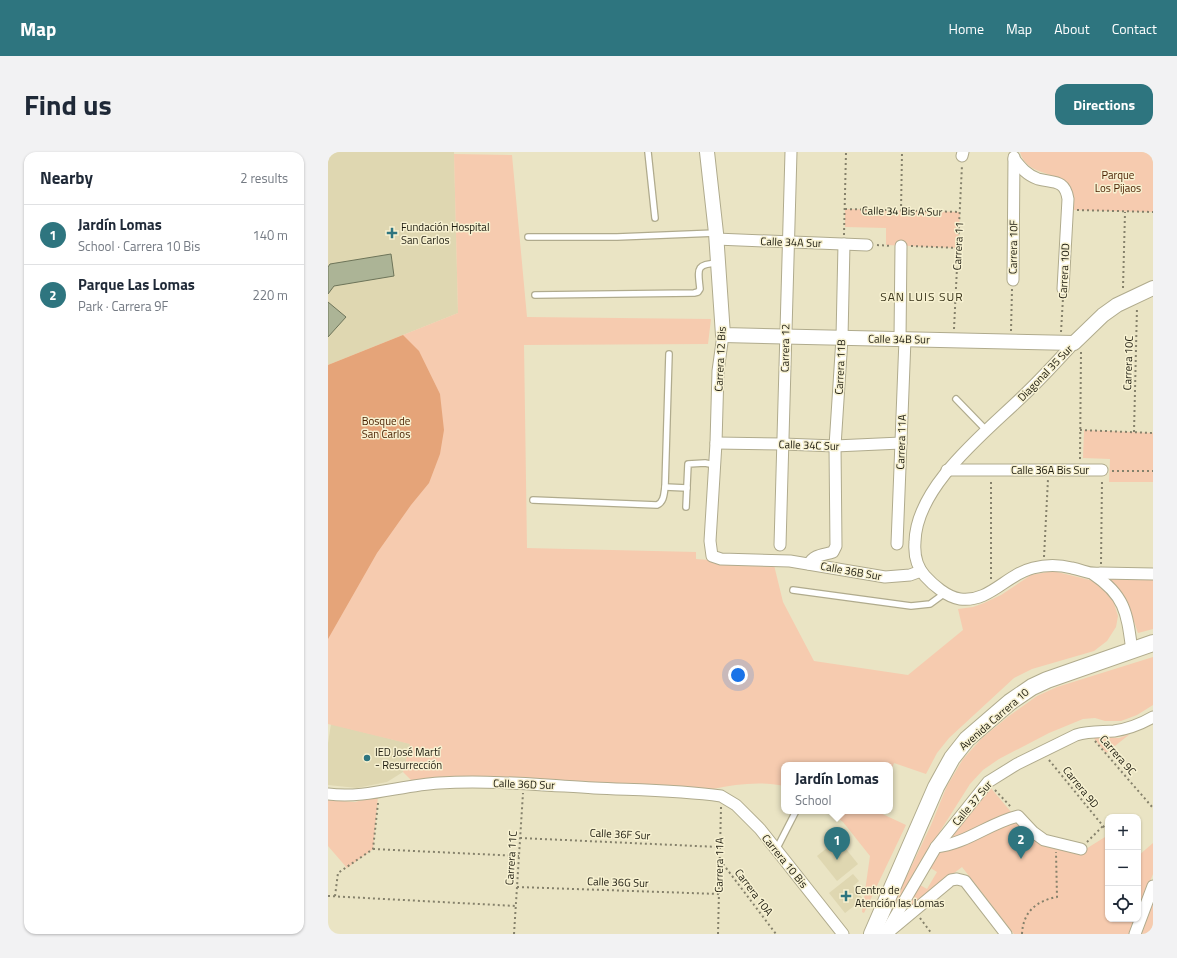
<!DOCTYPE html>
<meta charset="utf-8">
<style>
:root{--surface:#fff;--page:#f2f2f3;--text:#1f2937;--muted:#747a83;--line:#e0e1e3;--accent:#2e757f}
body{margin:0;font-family:"Titillium Web",sans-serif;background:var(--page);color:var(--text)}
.controls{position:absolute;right:12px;bottom:12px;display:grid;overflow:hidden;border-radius:8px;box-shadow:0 1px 3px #0004}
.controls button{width:36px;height:36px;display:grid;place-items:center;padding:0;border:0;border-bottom:1px solid var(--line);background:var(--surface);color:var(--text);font:20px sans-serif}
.you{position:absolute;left:410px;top:523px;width:14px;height:14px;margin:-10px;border:3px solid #fff;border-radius:50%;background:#1a73e8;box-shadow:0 0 0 6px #1a73e833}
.badge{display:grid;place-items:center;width:26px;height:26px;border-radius:50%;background:var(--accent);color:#fff;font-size:13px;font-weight:700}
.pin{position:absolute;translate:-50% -33px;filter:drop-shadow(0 1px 2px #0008)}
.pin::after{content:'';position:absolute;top:21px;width:14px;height:12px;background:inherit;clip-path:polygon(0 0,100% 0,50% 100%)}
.popup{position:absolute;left:453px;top:610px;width:112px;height:52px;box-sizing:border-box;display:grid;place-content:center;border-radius:8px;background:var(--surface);filter:drop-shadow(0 1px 3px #0005);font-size:13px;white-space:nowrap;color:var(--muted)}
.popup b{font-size:15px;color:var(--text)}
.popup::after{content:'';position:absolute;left:50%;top:100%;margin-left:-8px;border:8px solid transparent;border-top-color:var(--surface)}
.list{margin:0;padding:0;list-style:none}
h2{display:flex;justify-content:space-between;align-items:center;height:52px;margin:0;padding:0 16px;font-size:17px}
h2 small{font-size:13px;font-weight:400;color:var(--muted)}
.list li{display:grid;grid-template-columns:26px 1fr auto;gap:12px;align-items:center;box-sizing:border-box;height:60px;padding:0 16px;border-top:1px solid var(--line)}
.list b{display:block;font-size:15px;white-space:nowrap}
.list p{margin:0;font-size:13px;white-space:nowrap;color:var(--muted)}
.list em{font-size:13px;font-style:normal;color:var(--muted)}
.icon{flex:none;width:22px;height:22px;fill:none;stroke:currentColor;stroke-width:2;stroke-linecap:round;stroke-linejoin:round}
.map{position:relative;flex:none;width:825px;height:782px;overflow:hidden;border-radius:12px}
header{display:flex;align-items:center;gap:24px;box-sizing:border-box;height:56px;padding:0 20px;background:var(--accent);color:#fff}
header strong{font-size:19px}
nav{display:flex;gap:22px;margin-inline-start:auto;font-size:14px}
.intro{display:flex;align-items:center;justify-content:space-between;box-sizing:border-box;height:96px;padding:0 24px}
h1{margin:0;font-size:28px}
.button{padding:10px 18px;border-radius:12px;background:var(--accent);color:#fff;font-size:14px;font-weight:700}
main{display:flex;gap:24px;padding:0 24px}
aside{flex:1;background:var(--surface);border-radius:12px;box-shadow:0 1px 3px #0004}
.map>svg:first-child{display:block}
</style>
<header>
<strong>Map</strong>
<nav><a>Home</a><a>Map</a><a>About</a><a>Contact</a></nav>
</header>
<div class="intro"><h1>Find us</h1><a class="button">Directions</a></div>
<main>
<aside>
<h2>Nearby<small>2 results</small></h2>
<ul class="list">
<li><span class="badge">1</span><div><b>Jardín Lomas</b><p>School · Carrera 10 Bis</p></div><em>140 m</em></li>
<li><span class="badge">2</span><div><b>Parque Las Lomas</b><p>Park · Carrera 9F</p></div><em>220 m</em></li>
</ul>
</aside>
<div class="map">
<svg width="825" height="782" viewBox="0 0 825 782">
<rect width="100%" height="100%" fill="#eae4c4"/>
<g fill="#dfd7b1">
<polygon points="0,0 126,0 130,161 0,213"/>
<polygon points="3,572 83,592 75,620 59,630 29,636 0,633 0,591"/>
<polygon points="510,687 530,712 509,729 489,704"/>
<polygon points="525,722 531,729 525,734 535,747 517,761 501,741"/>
</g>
<g fill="#f6cbaf">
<path d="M692 0H825V60L745 58C745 53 746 47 745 42 739 16 699 28 692 0Z"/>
<path d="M126 2 184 3 199 165 383 167 380 192 196 193 199 396 368 400V407L446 413 455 450 486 509 580 523 635 478 630 457 645 455 656 451 673 443 703 423 725 419 762 428 773 434 785 448 790 464 788 475 779 489 766 499 704 517 686 526 621 586 609 601 598 622 566 611 562 621V613H456V634C432 629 409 632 385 637L136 625 83 628 75 620 82 592 0 572V213L130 161Z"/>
<polygon points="517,57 632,60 630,96 558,93 558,76 517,75"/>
<polygon points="756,278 825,281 825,330 781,330 782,307 755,306"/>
<path d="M780 424 825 426V477L810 481C802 456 797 445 780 424Z"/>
<polygon points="825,505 825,553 809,563 793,569 777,569 767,566 755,567 721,581 671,607 655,618 642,632 611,681 560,772 557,770 603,673 619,634 635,607 654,586 681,564 709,544 729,535"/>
<polygon points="802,582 778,601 764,584 791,586"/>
<polygon points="662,635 689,667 723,692 753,700 777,685 780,687 780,767 807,767 802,782 686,782 634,715 579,757 592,733 599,737 609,720 601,715 646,655"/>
<polygon points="50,644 45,697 19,716 0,694 0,648 27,650"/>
<polygon points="500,659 548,659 578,673 536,761 534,760 542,704 515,670"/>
<polygon points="825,691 825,722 810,760 810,704"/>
<polygon points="825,747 825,782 814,782"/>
</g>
<polygon fill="#e5a479" points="75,183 91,199 112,242 116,278 112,302 101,331 83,353 49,401 0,487 0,213"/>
<g fill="#acb496" stroke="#6d7459">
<polygon points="63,102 66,124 6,134 0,142 0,115 2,112"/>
<polygon points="0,150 18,165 0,185"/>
</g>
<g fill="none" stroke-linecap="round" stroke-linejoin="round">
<defs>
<g id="service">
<polyline points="320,0 327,66"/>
<polyline points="200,85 289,85 388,81"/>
<path d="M207 143 366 141 370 140 372 137C370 117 367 112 390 111"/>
<polyline points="628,247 659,279"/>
<polyline points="337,335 359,336"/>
<path d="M205 348 329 353C336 350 336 342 337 335L341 202"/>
<polyline points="358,355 360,312 377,311 387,313"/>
<polyline points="465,438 583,454 602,452 617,441"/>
<polyline points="448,698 468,659"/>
</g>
<g id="minor">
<polyline points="634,4 635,0"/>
<path d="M686 7C693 16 699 23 710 27 725 31 737 27 740 47L735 137"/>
<polyline points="388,87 539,93"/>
<polyline points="685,128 686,5"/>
<polyline points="395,183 390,219 388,291 382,389 384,404 393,407 462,409 557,425 582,423 593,419"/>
<polyline points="572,187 573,94"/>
<path d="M746 191C729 209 713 227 696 243 658 280 588 334 587 390 586 402 589 415 597 424 605 433 619 445 632 447 661 451 679 422 705 416 717 413 732 413 744 416 756 418 760 423 773 421L825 422"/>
<polyline points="388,291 455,292 507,294 573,291"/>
<polyline points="619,318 774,318"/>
<polyline points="569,392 577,187"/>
<polyline points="452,393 463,0"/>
<path d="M481 412C486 402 496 403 505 400L508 394 507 294 514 186 516 92"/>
<path d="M765 422C798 444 799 462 804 499"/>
<path d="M0 642C37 647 74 633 111 631 162 628 215 633 266 636 308 638 351 638 393 644L408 653 432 677 515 782"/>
<path d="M608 695C638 692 661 671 690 664L705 680 716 688 753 697"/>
<polyline points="563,778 623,728 629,727 637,729 678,782"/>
<path d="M557 782 608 695 660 630 689 612 748 583C761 579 773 580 786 579 799 577 813 572 825 565"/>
<polyline points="807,782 825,734"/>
</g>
<polyline id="tertiary" points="379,0 388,81 395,183 746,191 775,163 789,153 825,136"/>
<polyline id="secondary" points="544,782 608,635 624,606 639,587 682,550 704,535 719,528 825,491"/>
</defs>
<use href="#service" stroke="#b0ab8d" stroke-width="8"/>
<use href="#minor" stroke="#b0ab8d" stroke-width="13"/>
<use href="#tertiary" stroke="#b0ab8d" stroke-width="16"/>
<use href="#secondary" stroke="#b0ab8d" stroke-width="18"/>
<g stroke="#85816b" stroke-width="2" stroke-dasharray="2 3" stroke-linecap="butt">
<polyline points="517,57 632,60"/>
<polyline points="749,58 825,60"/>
<polyline points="573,59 574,0"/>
<polyline points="516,83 518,0"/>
<polyline points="549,93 563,94"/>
<polyline points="583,94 630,96"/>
<polyline points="795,136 797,60"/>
<polyline points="626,177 634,13"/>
<polyline points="683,179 684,137"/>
<polyline points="733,180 735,146"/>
<polyline points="752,278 825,281"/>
<polyline points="806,280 809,155"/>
<polyline points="752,307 753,200"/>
<polyline points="784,319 825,319"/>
<polyline points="716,405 720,327"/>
<polyline points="773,412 774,328"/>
<polyline points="663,427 663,327"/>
<polyline points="767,589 825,656"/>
<polyline points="721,608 780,680"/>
<polyline points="667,638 683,655"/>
<polyline points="192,686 391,695"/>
<polyline points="759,690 775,674"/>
<polyline points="45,697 191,704"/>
<polyline points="392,708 448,782"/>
<polyline points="189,735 391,742"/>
<polyline points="0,744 188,754"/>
<polyline points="7,744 10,721 45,697 50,651"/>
<polyline points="592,766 604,782"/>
<polyline points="186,782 195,641"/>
<polyline points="390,782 393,655"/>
<path d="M694 782C695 760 708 749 729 745L728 700"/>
</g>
<use href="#service" stroke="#fff" stroke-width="5.5"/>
<use href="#minor" stroke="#fff" stroke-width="11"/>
<use href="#tertiary" stroke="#fff" stroke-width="14"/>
<use href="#secondary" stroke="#fff" stroke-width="16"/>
</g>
<g fill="#2e757f" stroke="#f7f1d1" stroke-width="1.5">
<path d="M62 75h4v4h4v4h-4v4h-4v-4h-4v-4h4z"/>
<circle cx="39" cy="606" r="4"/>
<path d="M516 738h4v4h4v4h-4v4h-4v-4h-4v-4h4z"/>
</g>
<g text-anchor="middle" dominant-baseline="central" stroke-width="3" stroke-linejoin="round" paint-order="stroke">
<g font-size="11" fill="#4a2100" stroke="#f7f1d1">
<text x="790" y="23">Parque<tspan x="790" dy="13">Los Pijaos</tspan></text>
<text x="58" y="269">Bosque de<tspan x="58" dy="13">San Carlos</tspan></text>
</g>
<g font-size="11" fill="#1d1b0f" stroke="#f7f1d1">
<text transform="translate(574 59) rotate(1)">Calle 34 Bis A Sur</text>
<text transform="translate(463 90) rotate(2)">Calle 34A Sur</text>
<text transform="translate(630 94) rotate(-87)">Carrera 11</text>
<text transform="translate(685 95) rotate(-89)">Carrera 10F</text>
<text transform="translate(736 119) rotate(-87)">Carrera 10D</text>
<text transform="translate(571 187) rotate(1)">Calle 34B Sur</text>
<text transform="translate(457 196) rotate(-89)">Carrera 12</text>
<text transform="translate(392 207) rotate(-87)">Carrera 12 Bis</text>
<text transform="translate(800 211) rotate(-88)">Carrera 10C</text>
<text transform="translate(512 215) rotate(-87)">Carrera 11B</text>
<text transform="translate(717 221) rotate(-46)">Diagonal 35 Sur</text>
<text transform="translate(573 290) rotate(-88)">Carrera 11A</text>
<text transform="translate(481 293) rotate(2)">Calle 34C Sur</text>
<text x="722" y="318">Calle 36A Bis Sur</text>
<text transform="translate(523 419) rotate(10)">Calle 36B Sur</text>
<text transform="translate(666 567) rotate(-41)">Avenida Carrera 10</text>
<text transform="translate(790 603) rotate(49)">Carrera 9C</text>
<text transform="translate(196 632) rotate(2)">Calle 36D Sur</text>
<text transform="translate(753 635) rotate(51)">Carrera 9D</text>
<text transform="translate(644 651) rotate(-50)">Calle 37 Sur</text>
<text transform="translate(292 682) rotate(3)">Calle 36F Sur</text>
<text transform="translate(183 706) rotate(-86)">Carrera 11C</text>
<text transform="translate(457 709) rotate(51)">Carrera 10 Bis</text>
<text transform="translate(391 713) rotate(-89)">Carrera 11A</text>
<text transform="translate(290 730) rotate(2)">Calle 36G Sur</text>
<text transform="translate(426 740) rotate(53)">Carrera 10A</text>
</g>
<g font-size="11" fill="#1d1b0f" stroke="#f7f1d1" text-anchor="start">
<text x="73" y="75">Fundación Hospital<tspan x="73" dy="13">San Carlos</tspan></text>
<text x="47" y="600">IED José Martí<tspan x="47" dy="13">- Resurrección</tspan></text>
<text x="527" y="738">Centro de<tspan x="527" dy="13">Atención las Lomas</tspan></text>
</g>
<g font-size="12" letter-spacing="1" fill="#3a351b" stroke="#f7f1d1">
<text x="594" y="144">SAN LUIS SUR</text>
</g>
</g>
</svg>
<div class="controls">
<button>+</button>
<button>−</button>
<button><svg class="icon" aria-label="locate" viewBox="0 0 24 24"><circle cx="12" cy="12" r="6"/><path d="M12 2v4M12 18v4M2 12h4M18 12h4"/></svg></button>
</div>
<div class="you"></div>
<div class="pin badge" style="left:509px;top:708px">1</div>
<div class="popup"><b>Jardín Lomas</b>School</div>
<div class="pin badge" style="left:693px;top:707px">2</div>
</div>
</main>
